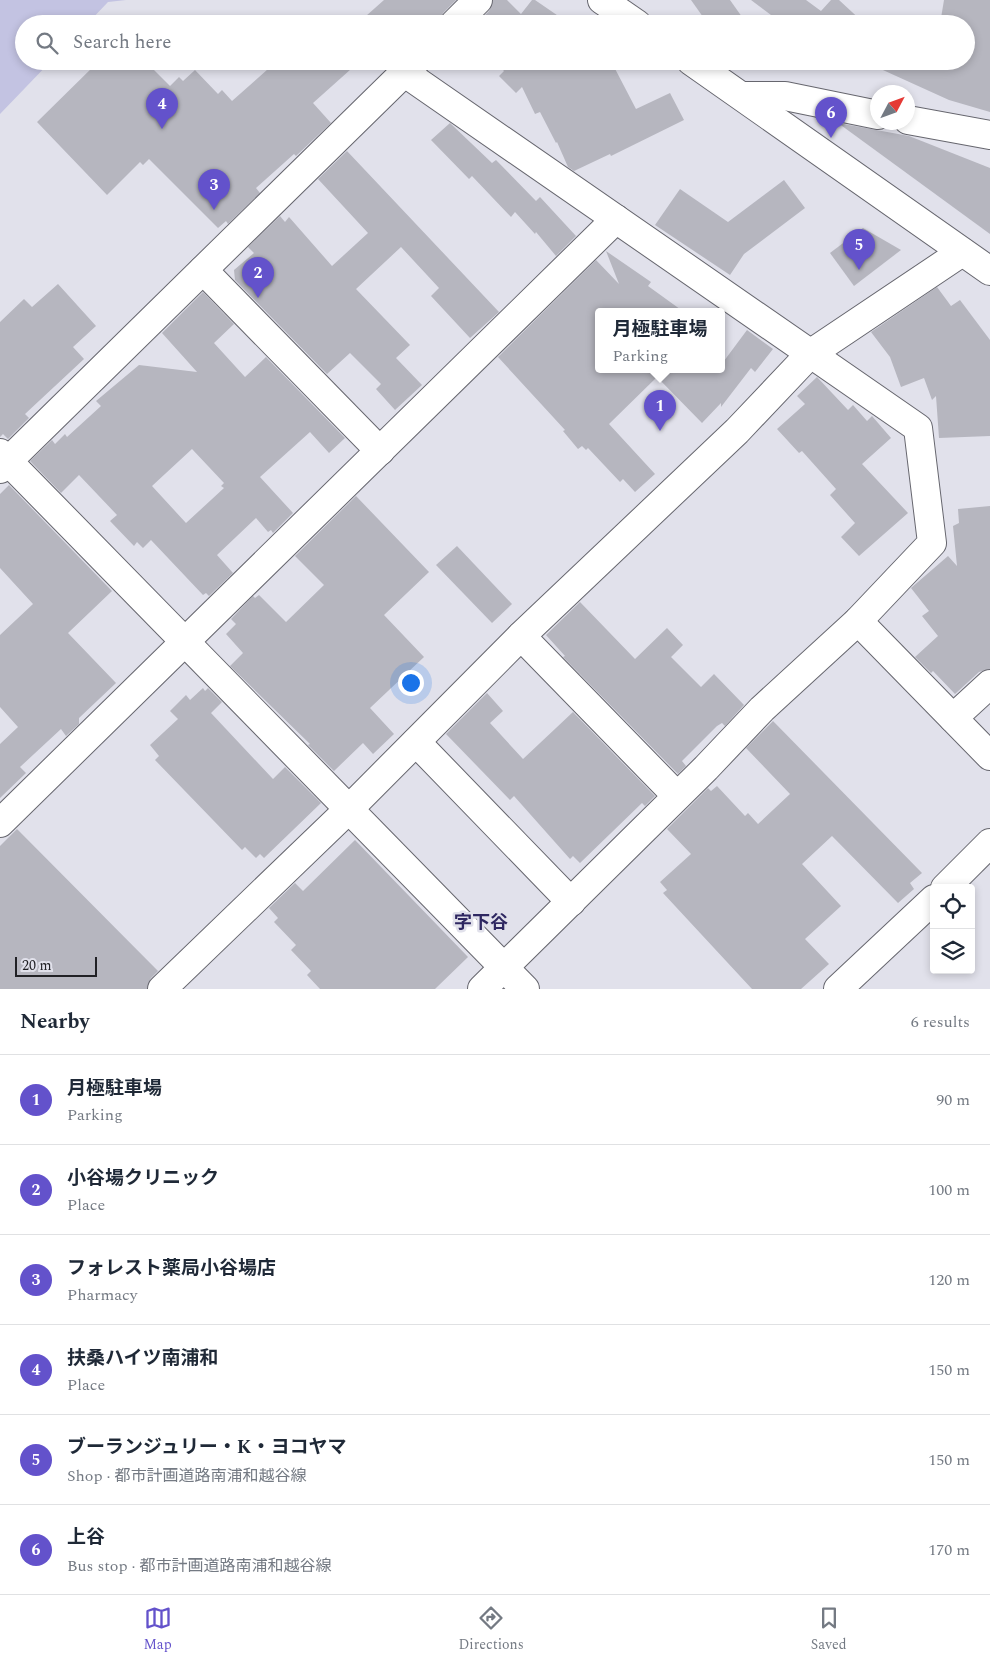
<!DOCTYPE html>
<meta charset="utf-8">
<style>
:root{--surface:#fff;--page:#f2f2f3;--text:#1f2937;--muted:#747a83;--line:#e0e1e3;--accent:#6352cb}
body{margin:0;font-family:Spectral,"Noto Sans JP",serif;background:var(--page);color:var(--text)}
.controls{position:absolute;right:15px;bottom:15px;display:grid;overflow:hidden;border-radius:5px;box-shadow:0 2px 8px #0003}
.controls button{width:45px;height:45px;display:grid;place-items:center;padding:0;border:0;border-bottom:1px solid var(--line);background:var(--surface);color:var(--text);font:25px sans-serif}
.compass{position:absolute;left:870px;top:85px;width:45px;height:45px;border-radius:50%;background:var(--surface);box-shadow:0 2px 8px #0003;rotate:49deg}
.scale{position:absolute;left:15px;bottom:12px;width:82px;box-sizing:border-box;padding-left:5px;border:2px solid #212125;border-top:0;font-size:14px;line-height:18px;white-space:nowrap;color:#212125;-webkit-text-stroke:4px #e1e1eb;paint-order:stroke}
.you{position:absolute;left:410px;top:682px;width:18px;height:18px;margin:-12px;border:4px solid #fff;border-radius:50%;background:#1a73e8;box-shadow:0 0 0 8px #1a73e833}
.badge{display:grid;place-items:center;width:32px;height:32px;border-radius:50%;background:var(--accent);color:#fff;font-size:16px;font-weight:700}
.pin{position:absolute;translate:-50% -41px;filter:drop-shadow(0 1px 2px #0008)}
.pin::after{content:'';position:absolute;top:26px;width:18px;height:15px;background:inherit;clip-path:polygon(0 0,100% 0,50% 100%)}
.popup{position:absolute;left:595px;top:308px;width:130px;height:65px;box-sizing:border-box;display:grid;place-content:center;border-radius:5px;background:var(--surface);filter:drop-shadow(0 1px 4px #0005);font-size:16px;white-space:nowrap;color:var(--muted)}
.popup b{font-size:19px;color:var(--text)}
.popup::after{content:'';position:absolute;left:50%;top:100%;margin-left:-10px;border:10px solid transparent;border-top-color:var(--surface)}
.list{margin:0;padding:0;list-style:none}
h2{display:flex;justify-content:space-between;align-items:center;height:65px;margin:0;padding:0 20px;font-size:21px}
h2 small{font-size:16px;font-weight:400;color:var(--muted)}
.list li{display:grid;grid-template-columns:32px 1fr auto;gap:15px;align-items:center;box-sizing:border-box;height:90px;padding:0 20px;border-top:1px solid var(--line)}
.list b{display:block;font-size:19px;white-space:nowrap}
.list p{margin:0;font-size:16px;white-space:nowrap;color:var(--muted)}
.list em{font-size:16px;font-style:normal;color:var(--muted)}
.icon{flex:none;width:28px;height:28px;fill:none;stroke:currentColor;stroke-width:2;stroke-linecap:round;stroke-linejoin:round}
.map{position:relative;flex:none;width:990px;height:989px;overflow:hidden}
.search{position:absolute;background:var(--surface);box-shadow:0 2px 8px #0003;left:15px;right:15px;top:15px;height:55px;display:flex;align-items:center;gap:12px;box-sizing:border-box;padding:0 18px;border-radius:28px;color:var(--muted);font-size:19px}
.sheet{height:605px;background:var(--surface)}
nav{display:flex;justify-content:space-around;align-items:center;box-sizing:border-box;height:70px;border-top:1px solid var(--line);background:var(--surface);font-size:14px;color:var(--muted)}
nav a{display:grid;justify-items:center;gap:2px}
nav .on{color:var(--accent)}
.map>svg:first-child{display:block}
</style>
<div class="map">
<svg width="990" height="989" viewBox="0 0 990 989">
<rect width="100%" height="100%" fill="#e1e1eb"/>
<polygon fill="#c3c3e2" points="0,0 126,0 108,2 87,24 24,24 24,61 51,61 0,114"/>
<g fill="#b6b6bf" fill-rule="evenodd">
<polygon points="384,0 456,0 443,13 439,24 357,24"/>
<polygon points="493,0 507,0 521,14 532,0 535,0 570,24 476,24 489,11"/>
<polygon points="691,0 730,0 747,24 708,24"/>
<polygon points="751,0 806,0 821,11 831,0 839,0 865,24 783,24"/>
<polygon points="944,0 990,0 990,112 949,100 863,61 966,61 966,24 940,24"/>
<polygon points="99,61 145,61 170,86 179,77 183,81 195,70 218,94 222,90 232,101 277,61 360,61 313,103 331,123 296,156 294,154 256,188 260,193 228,224 226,221 218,228 149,159 143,165 140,162 107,195 37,122"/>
<polygon points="495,61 611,61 636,109 670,93 684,120 611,156 610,154 574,171 568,167 557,142 556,143 540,112 535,114 522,87 516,93 499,76 504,71"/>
<polygon points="450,123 492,163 496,160 536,201 540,197 576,236 556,256 536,232 535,234 515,212 511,217 472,176 469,179 431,140"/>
<polygon points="838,123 909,136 990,168 990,234"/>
<polygon points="347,151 499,312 470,338 431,296 439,288 401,247 356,289 410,345 396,358 422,385 395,410 376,389 381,384 350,353 327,374 235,280 234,270 254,253 248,247 280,216 285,222 289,217 332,266 368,233 318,179"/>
<polygon points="784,180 805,208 744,254 730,275 655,225 680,189 728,222"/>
<polygon points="863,228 901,250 854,286 830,253"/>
<polygon points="606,251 651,282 648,286 684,312 599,312 599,370 721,370 721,365 747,330 773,349 755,372 751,368 721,407 721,403 702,423 657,377 609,424 655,474 635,492 623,479 620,482 588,448 586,450 582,446 578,449 563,431 565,430 498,357 596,260 619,284"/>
<polygon points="58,284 96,326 73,347 84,359 25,414 29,418 8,439 3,434 0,437 0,322 24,299 32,307"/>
<polygon points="937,287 951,306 960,300 990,340 990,436 939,438 936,396 932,400 924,378 901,387 890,357 871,332"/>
<path d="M203 292 234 324 214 343 245 377 266 357 345 438 329 453 310 432 260 477 293 513 273 533 271 530 268 532 256 518 217 555 233 573 209 596 206 593 203 595 151 540 143 548 137 542 134 546 110 521 117 515 79 475 61 493 30 461 52 440 55 444 65 434 67 437 101 406 96 401 139 365 197 372 162 333ZM192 449 224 483 221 486 224 488 186 523 152 486Z"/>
<polygon points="817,377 848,410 853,405 867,421 872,416 891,438 862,464 908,513 859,556 841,537 855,523 830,495 836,489 802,451 799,453 777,429 805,404 797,396"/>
<polygon points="9,485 112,591 68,633 116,683 79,718 79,724 66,736 61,729 20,767 26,773 0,798 0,744 18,727 0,707 0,635 33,604 0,568 0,494"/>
<polygon points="356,496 429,572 384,615 424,657 370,708 394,734 373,754 363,743 334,771 308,745 310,744 230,666 243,653 226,634 236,624 231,619 253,596 255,598 259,595 286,622 324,585 295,556"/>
<polygon points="990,506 990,669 979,672 955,694 933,671 931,673 915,657 938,636 922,616 929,611 911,588 948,556 957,566 953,526 959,523 958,509"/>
<polygon points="457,546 512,604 492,623 436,565"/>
<polygon points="580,602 635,659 667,628 683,645 671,657 701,687 714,674 744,705 725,726 722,723 717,726 682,761 686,766 678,774 563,657 565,656 546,635"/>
<polygon points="203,688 205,691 208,688 222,702 211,713 273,779 285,767 321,803 264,858 260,854 256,858 245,847 242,850 155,760 159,756 150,745 178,719 170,711 186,695 190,700"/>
<polygon points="487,693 503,711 490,723 523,759 573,712 655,796 645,806 642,803 580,863 573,856 570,859 514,796 510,800 446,734"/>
<polygon points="773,721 922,873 910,883 914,889 898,903 832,836 802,864 841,906 805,939 829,964 801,989 752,989 663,893 667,890 660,882 691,854 667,829 708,788 711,791 717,786 745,816 748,813 758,824 790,794 746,748"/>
<polygon points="17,829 158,971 151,978 147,989 0,989 0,846"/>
<polygon points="355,840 468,957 435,989 320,989 307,975 311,971 291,950 296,945 274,922 278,918 269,908 295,883 303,891"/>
</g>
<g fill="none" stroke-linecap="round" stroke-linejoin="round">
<defs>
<g id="minor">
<polyline points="602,0 637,24"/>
<polyline points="454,24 478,0"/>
<polyline points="691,61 990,271"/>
<polyline points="405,73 918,428 932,543 858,621 762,709 706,768 482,989"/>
<polyline points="743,96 785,96 878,115"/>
<polyline points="908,120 990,135"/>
<polyline points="203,270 380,451"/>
<polyline points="0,453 525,989"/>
<polyline points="0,469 416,61"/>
<polyline points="858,621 990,756"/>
<polyline points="521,636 677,796"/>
<polyline points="953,718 990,684"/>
<polyline points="416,742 571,902"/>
<polyline points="0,823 616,219"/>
<polyline points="945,888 990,843"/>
<polyline points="162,989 349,809 521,636 737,431 810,354 962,252"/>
<polyline points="838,989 934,899"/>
</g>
</defs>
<use href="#minor" stroke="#66666e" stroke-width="30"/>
<use href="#minor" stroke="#fff" stroke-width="28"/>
</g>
<g text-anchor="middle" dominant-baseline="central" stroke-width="5" stroke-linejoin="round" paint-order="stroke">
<g font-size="18" font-weight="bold" fill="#2e2761" stroke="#e1e1eb">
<text x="481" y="922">字下谷</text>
</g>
</g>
</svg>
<div class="controls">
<button><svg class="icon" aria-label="locate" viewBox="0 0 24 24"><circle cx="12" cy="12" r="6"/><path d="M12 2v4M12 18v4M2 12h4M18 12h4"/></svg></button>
<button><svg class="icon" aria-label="layers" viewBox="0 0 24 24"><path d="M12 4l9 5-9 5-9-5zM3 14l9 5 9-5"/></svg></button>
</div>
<svg class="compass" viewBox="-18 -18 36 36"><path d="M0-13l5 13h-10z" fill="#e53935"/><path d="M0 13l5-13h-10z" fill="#747a83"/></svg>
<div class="scale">20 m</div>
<div class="you"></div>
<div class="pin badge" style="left:660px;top:431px">1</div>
<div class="popup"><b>月極駐車場</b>Parking</div>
<div class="pin badge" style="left:258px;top:298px">2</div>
<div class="pin badge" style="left:214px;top:210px">3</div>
<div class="pin badge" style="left:162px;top:129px">4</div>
<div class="pin badge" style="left:859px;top:270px">5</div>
<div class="pin badge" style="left:831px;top:138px">6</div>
<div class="search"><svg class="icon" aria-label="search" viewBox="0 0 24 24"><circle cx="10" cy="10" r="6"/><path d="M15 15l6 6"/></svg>Search here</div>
</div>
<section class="sheet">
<h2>Nearby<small>6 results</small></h2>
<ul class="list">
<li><span class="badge">1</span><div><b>月極駐車場</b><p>Parking</p></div><em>90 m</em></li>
<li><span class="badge">2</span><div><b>小谷場クリニック</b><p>Place</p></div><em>100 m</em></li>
<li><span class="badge">3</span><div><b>フォレスト薬局小谷場店</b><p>Pharmacy</p></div><em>120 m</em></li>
<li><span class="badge">4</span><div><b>扶桑ハイツ南浦和</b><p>Place</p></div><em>150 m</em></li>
<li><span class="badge">5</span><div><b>ブーランジュリー・K・ヨコヤマ</b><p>Shop · 都市計画道路南浦和越谷線</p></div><em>150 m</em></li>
<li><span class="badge">6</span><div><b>上谷</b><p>Bus stop · 都市計画道路南浦和越谷線</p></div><em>170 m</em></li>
</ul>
</section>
<nav>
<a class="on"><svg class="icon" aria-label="map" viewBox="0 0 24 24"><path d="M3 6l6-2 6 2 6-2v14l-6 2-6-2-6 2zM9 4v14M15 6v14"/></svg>Map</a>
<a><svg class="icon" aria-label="directions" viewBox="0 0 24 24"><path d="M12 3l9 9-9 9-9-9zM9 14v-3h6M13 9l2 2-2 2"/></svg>Directions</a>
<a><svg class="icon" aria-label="saved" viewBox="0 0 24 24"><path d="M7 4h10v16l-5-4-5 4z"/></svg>Saved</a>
</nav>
